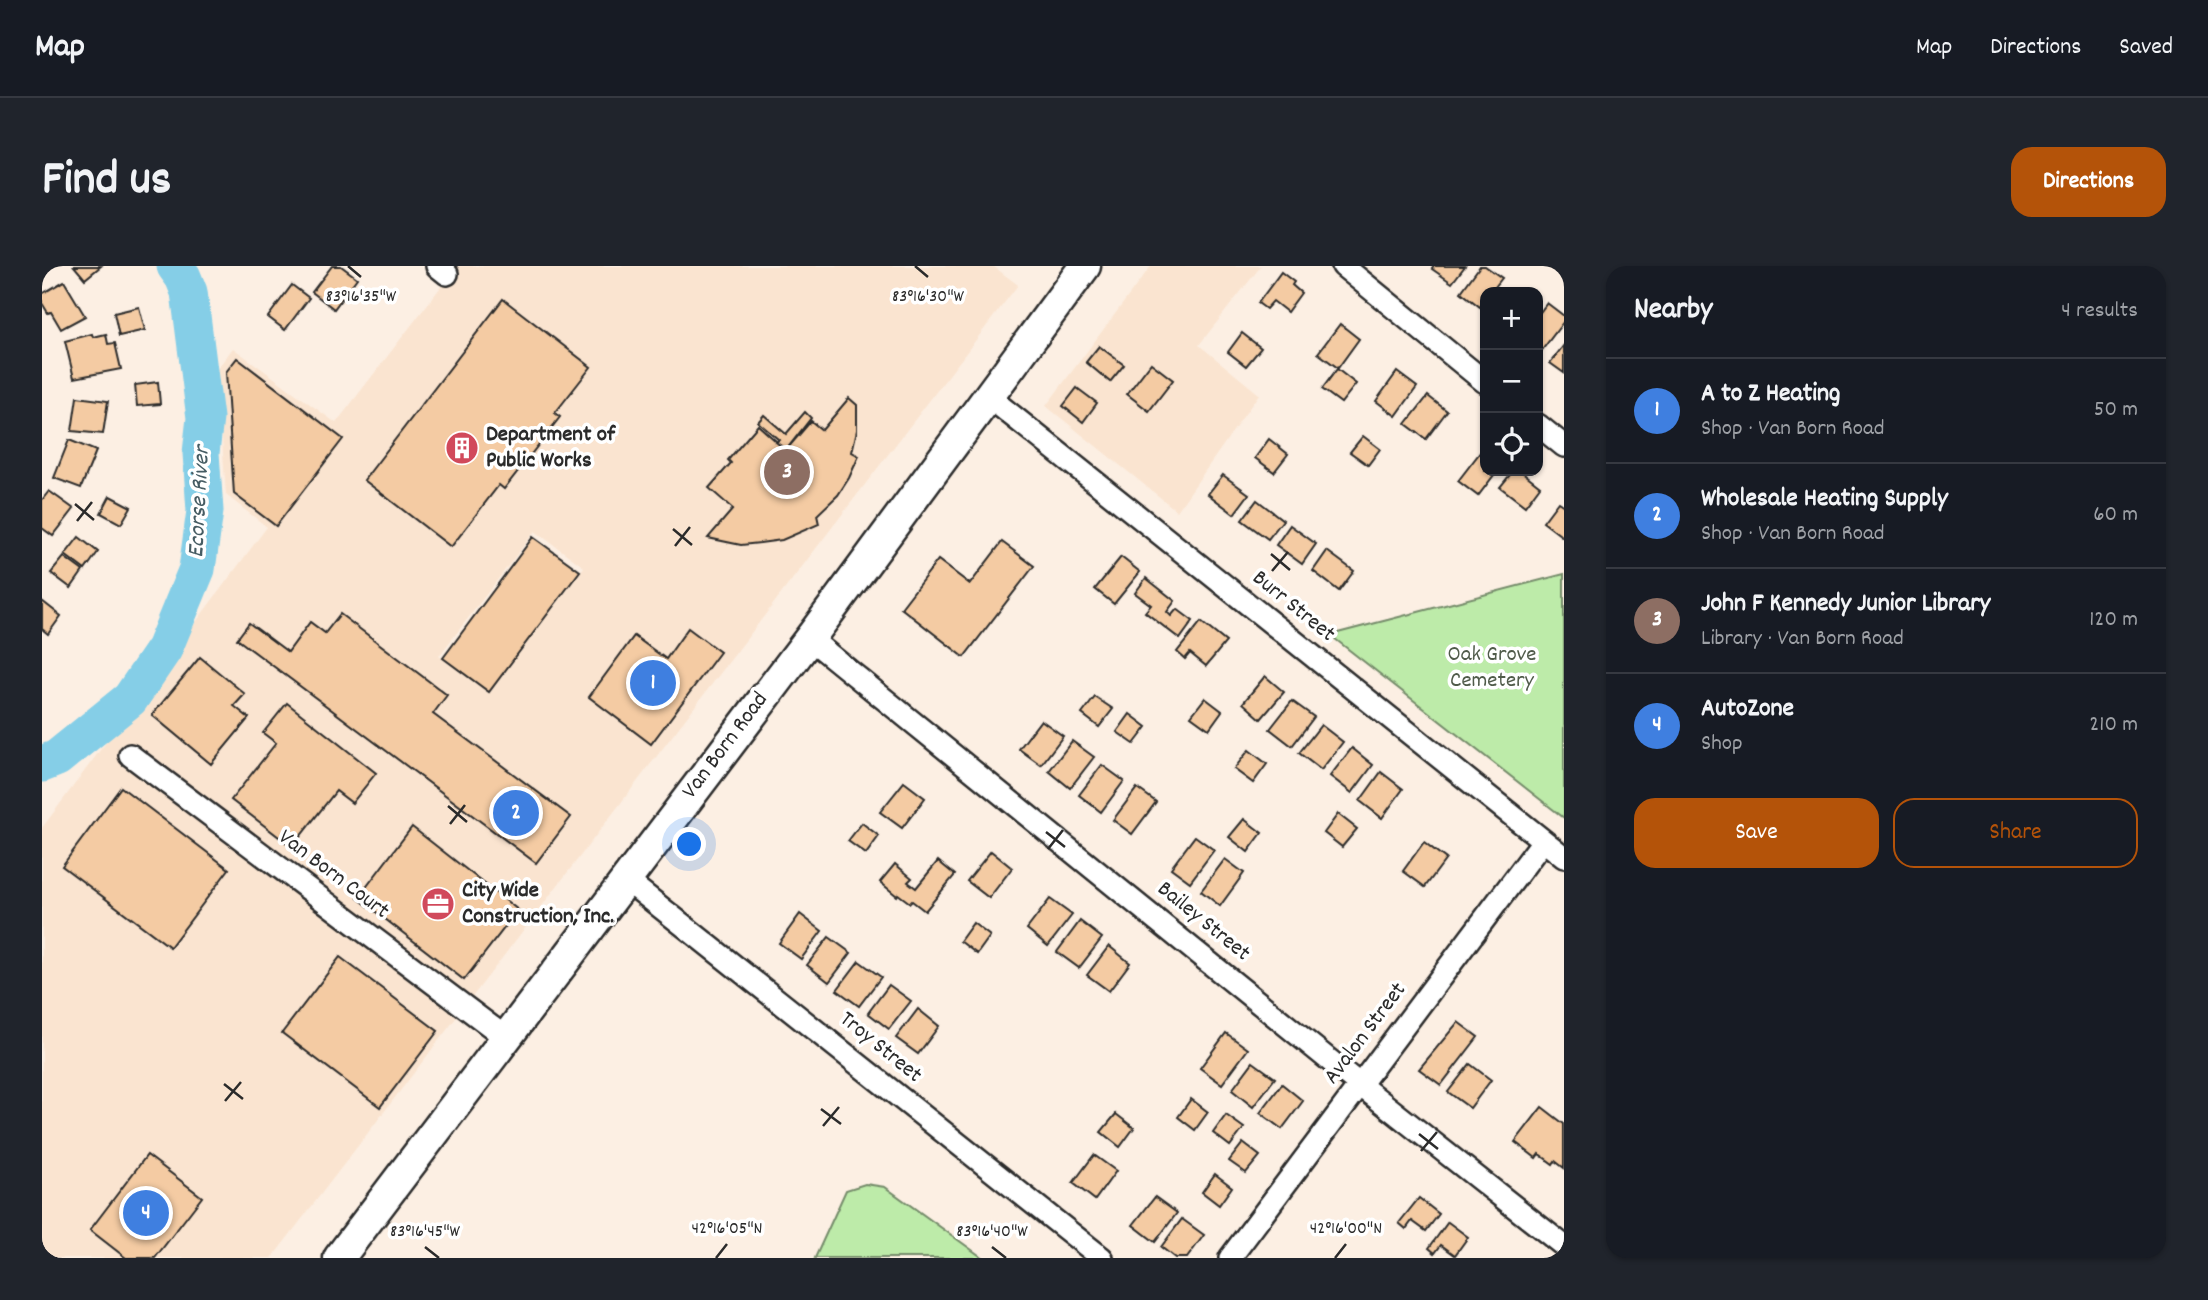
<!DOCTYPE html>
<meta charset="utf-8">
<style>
:root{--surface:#171b24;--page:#20242c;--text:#f1f3f6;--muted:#9ea1a6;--line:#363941;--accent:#b45309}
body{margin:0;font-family:Dekko,sans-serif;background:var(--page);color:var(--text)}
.controls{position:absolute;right:21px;top:21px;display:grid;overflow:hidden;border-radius:14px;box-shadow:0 2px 5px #0004}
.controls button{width:63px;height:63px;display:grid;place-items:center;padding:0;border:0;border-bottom:2px solid var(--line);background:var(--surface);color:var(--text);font:35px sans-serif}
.you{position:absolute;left:648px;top:579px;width:24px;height:24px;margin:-18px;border:5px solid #fff;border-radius:50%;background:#1a73e8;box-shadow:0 0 0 10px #1a73e833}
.badge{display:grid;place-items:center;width:46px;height:46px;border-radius:50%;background:var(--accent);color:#fff;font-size:23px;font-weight:700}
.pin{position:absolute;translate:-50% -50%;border:4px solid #fff;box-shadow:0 2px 7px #0006}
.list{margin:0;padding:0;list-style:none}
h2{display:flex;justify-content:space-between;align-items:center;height:91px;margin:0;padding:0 28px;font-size:30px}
h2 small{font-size:23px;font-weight:400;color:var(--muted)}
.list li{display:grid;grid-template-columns:46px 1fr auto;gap:21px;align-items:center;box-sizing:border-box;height:105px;padding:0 28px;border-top:2px solid var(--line)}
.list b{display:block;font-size:26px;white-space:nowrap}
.list p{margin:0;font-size:23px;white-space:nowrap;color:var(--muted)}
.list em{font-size:23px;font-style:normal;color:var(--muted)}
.actions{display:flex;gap:14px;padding:21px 28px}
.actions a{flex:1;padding:16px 0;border:2px solid var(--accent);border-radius:21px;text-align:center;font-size:24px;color:var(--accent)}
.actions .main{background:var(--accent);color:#fff}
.icon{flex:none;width:38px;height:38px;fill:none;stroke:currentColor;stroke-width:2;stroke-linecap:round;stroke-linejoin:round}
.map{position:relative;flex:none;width:1522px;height:992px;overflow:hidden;border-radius:21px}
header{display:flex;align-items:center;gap:42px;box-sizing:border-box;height:98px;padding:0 35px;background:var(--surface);border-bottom:2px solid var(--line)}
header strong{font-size:33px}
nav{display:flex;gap:38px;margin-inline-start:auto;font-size:24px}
.intro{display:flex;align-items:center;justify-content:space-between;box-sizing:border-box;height:168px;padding:0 42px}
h1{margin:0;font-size:49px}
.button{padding:18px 32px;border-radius:21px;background:var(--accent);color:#fff;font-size:24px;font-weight:700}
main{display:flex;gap:42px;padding:0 42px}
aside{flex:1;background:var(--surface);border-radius:21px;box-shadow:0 2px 5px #0004}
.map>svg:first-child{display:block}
</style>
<header>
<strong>Map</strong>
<nav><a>Map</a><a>Directions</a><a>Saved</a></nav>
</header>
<div class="intro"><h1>Find us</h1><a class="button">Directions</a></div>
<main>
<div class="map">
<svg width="1522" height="992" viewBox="0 0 1522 992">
<rect width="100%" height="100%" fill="#fcefe3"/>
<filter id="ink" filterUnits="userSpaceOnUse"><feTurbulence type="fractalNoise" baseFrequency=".0143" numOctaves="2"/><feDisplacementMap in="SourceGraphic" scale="14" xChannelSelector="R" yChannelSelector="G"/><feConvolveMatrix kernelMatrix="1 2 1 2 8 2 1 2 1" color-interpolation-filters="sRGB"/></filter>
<g filter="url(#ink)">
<g fill="#fae4d0" fill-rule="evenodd">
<path d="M415 0H951L976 19 230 992H0V562L225 261 184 229 175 103 191 82 294 157ZM493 265 542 301 447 426 397 390Z"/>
<polygon points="1109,0 1219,0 1157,79 1217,128 1135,245 1004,140"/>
</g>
<g fill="#bdeba9" stroke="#748b6a" stroke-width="2">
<polygon points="1522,308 1522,552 1288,369"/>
<polygon points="823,918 843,921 941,992 773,992 804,924"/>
</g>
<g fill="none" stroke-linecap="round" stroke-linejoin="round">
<polyline stroke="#85cee7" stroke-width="37" points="0,498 15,492 88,433 122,383 155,303 163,245 159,187 163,152 147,26 141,11 133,0"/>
</g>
<g fill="#f4cba3" stroke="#2b2b2b" stroke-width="2">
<polygon points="32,0 59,0 43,13"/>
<polygon points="290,0 299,0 315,12 292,43 270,26"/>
<polygon points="1392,0 1423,0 1410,17 1390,3"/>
<polygon points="1438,0 1443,0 1460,12 1449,26 1443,26 1443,34 1438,41 1419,26"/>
<polygon points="1239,6 1252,16 1250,19 1259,27 1245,46 1231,35 1224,43 1216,37"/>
<polygon points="22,15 43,50 19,63 9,46 6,47 0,37 0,28"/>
<polygon points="250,19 267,32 243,64 226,51"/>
<polygon points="461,33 549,101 513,147 518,151 462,223 457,219 409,281 322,214"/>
<polygon points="1505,37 1522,50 1522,55 1497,88 1496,49"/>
<polygon points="97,41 103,64 77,70 72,47"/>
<polygon points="1298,58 1317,73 1296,102 1276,87"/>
<polygon points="1200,67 1219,82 1204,100 1186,86"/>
<polygon points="50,68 51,71 64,68 66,78 73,77 79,103 32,112 23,75"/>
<polygon points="1522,79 1522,107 1508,97"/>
<polygon points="1057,80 1082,99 1068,116 1044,96"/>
<polygon points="195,92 301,173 234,260 192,228 184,106"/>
<polygon points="1109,97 1131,114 1107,145 1085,128"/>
<polygon points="1295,103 1314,118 1299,137 1280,123"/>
<polygon points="1355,106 1375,121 1354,150 1334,135"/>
<polygon points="116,116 118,138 95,140 93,119"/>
<polygon points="1035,122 1055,137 1041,156 1021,140"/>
<polygon points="1386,130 1405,145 1384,173 1364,158"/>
<polygon points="35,131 66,135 61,168 30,165"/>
<polygon points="807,132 815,139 815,164 810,186 817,190 807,212 796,229 775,249 777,258 740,274 718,277 699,279 666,272 691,243 667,222 689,197 686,194 716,159 744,184 769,155 780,164"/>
<polygon points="763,146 769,152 744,184 734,176 737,174 716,156 722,149 744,168"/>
<polygon points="1321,170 1338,183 1326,199 1308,186"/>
<polygon points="1227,173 1246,188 1232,206 1213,192"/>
<polygon points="27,174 54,185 39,222 12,212"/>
<polygon points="1443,180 1443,205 1455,205 1436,230 1416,215"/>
<polygon points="1471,205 1479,205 1498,220 1483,240 1458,221"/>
<polygon points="1181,209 1207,228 1192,248 1166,228"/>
<polygon points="7,225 32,243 11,270 0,262 0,234"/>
<polygon points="68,230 89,241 79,258 59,247"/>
<polygon points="1215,234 1241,254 1226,273 1200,254"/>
<polygon points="1516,236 1522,240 1522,272 1501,256"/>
<polygon points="1248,259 1274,278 1260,298 1234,279"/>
<polygon points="37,271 56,286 43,304 23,289"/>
<polygon points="491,271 538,305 447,426 401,392"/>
<polygon points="960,276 992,300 922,391 859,342 896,294 928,318"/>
<polygon points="1285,285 1312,305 1297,325 1271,305"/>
<polygon points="22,291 41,305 29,322 9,307"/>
<polygon points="1079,291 1098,306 1072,338 1053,323"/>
<polygon points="1104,312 1133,335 1125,346 1129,350 1135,343 1151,355 1138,373 1103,346 1109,339 1093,327"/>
<polygon points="0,335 19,350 6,368 0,363"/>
<polygon points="298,348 405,429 391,448 529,551 494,597 195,373 207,357 246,386 268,356 283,367"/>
<polygon points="1159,356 1184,376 1164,400 1148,387 1143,393 1135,386"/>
<polygon points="646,362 678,386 609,478 547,431 592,370 624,393"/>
<polygon points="158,391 203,428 192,440 207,452 169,498 110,449"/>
<polygon points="1223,410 1242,426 1219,453 1201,437"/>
<polygon points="1053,431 1071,443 1057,461 1040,448"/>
<polygon points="1163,432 1180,445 1167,463 1149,450"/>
<polygon points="1250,435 1272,451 1250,480 1228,463"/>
<polygon points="245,437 334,507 310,537 294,525 250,581 189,534 234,477 221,467"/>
<polygon points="1088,448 1105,461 1092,478 1075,466"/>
<polygon points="999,454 1021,470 999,499 977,483"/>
<polygon points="1279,459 1301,476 1279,504 1257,487"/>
<polygon points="1030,475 1052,491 1028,522 1007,505"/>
<polygon points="1310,482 1331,499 1310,527 1288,510"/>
<polygon points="1207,484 1225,498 1211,517 1192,503"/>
<polygon points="1060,499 1082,515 1059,546 1037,529"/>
<polygon points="1339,506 1361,523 1340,552 1318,535"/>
<polygon points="862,516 883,532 860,562 838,546"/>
<polygon points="79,521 187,603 128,681 20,600"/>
<polygon points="1095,522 1114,536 1090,568 1071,554"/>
<polygon points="1296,548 1315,563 1300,581 1282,567"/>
<polygon points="1202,553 1220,567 1206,586 1187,571"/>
<polygon points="820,557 837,570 824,588 806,575"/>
<polygon points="370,561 476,644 422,714 316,632"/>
<polygon points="1153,570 1172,584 1148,616 1129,602"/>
<polygon points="1382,576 1404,593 1383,621 1361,605"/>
<polygon points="949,585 970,602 947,632 925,615"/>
<polygon points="1183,593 1202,607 1178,640 1159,625"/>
<polygon points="896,595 913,609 883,645 870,635 868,637 856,628 855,630 838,616 853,598 870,612 866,616 874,622"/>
<polygon points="1008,633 1030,649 1006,680 985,663"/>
<polygon points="758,648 780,665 759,693 737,677"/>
<polygon points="1038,655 1060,672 1037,702 1015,686"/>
<polygon points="931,657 948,670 935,688 918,675"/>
<polygon points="787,671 809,687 787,716 765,699"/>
<polygon points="1067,680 1088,697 1067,725 1045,709"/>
<polygon points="298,691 396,765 338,841 240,767"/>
<polygon points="817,695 839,711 817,740 795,724"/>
<polygon points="847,719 869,735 847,763 826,747"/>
<polygon points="876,743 897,760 876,788 854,772"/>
<polygon points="1416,756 1436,771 1399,819 1377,803"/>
<polygon points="1184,767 1206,783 1180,818 1158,802"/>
<polygon points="1211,796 1233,812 1211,841 1190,824"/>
<polygon points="1428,798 1449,814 1428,842 1406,826"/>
<polygon points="1240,818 1261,835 1240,863 1218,847"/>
<polygon points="1149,833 1166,846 1153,864 1136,851"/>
<polygon points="1500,841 1522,858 1522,902 1513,895 1511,898 1497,888 1494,892 1473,876"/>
<polygon points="1074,848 1092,862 1078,881 1059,866"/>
<polygon points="1184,849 1202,862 1188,880 1171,867"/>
<polygon points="1201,877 1218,890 1204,907 1187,895"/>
<polygon points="105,889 160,931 113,992 84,992 48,964"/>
<polygon points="1052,889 1074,905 1053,934 1031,917"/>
<polygon points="1173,908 1190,921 1177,939 1160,926"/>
<polygon points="1113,931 1135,947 1113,976 1091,959"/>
<polygon points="1377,932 1397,948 1384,965 1370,955 1364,963 1357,957"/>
<polygon points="1140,953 1162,969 1145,992 1133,992 1119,981"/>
<polygon points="1406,956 1426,971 1413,989 1399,979 1393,987 1387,982"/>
</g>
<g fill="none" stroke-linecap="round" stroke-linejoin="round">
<defs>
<g id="street">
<polyline points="395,0 405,8"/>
<polyline points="1301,0 1443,116"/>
<polyline points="947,131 1522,591"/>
<polyline points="1496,159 1522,180"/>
<polyline points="767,372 1318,819 1522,980"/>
<polyline points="88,489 463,771"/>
<polyline points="583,613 1060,992"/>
<polyline points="1188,992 1501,575"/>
</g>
<polyline id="secondary" points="297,992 771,368 1043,0"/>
</defs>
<use href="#street" stroke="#2b2b2b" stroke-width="26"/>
<use href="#secondary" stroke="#2b2b2b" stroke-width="35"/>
<use href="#street" stroke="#fff" stroke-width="21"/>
<use href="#secondary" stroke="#fff" stroke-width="30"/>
</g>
</g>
<path fill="none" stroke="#2b2b2b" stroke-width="2.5" d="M306 0 319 11M873 0 886 11M33 238 52 254M35 255 50 236M631 263 650 279M633 280 648 261M1229 288 1248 304M1230 305 1246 286M406 540 425 556M408 558 423 539M1004 566 1023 581M1006 583 1021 564M182 818 201 833M183 835 199 816M779 843 799 858M781 860 797 841M1377 868 1396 883M1379 885 1395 866M383 981 397 992M950 981 964 992M674 992 685 978M1293 992 1304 978"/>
<defs>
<symbol id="building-disc" viewBox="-11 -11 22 22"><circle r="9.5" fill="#d1495b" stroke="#fff"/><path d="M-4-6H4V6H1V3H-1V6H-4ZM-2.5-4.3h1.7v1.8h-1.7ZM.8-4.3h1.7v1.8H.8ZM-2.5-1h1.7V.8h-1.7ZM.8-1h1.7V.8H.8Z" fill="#fff"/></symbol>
<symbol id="office-disc" viewBox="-11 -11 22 22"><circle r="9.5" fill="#d1495b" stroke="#fff"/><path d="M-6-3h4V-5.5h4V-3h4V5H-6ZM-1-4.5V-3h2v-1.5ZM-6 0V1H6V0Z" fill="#fff"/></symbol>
</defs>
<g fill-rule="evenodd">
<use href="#building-disc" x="401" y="163" width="38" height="38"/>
<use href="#office-disc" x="377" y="619" width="38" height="38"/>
</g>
<g text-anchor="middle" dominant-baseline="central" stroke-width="7" stroke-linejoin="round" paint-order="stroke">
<g font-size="23" font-weight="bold" fill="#2b2b2b" stroke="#fff" text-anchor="start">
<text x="444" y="169">Department of<tspan x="444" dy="26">Public Works</tspan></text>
<text x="420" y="625">City Wide<tspan x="420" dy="26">Construction, Inc.</tspan></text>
</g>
<g font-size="23" fill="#2b2b2b" stroke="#fff">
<text transform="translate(1251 341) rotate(39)">Burr Street</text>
<text transform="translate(684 480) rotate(-53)">Van Born Road</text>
<text transform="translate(291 609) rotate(37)">Van Born Court</text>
<text transform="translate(1161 656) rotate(39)">Bailey Street</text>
<text transform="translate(1324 768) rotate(-53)">Avalon Street</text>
<text transform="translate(838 782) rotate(39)">Troy Street</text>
</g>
<g font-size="23" fill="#505b4a" stroke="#fff">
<text x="1450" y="389">Oak Grove<tspan x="1450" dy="26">Cemetery</tspan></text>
</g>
<g font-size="24" font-style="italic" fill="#465c63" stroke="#fff">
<text transform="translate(158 236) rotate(-87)">Ecorse River</text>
</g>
</g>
<g font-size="18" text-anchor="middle" fill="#2b2b2b" stroke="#fff" stroke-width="7" stroke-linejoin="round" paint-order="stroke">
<text x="319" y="35">83°16'35"W</text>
<text x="886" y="35">83°16'30"W</text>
<text x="685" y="967">42°16'05"N</text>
<text x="1304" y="967">42°16'00"N</text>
<text x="383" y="970">83°16'45"W</text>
<text x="950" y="970">83°16'40"W</text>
</g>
</svg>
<div class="controls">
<button>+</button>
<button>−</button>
<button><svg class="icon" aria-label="locate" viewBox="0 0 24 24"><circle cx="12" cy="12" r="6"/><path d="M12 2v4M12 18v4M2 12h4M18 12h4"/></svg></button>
</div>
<div class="you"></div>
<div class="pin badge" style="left:611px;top:417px;background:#3f7fe0">1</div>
<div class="pin badge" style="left:474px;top:547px;background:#3f7fe0">2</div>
<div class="pin badge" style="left:745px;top:206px;background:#8d6e63">3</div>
<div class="pin badge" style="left:104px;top:947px;background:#3f7fe0">4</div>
</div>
<aside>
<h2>Nearby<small>4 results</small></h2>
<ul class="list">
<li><span class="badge" style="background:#3f7fe0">1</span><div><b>A to Z Heating</b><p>Shop · Van Born Road</p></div><em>50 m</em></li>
<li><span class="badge" style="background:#3f7fe0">2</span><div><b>Wholesale Heating Supply</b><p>Shop · Van Born Road</p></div><em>60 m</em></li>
<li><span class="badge" style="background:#8d6e63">3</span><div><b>John F Kennedy Junior Library</b><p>Library · Van Born Road</p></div><em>120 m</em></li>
<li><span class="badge" style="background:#3f7fe0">4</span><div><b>AutoZone</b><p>Shop</p></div><em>210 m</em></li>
</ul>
<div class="actions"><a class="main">Save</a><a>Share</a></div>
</aside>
</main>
